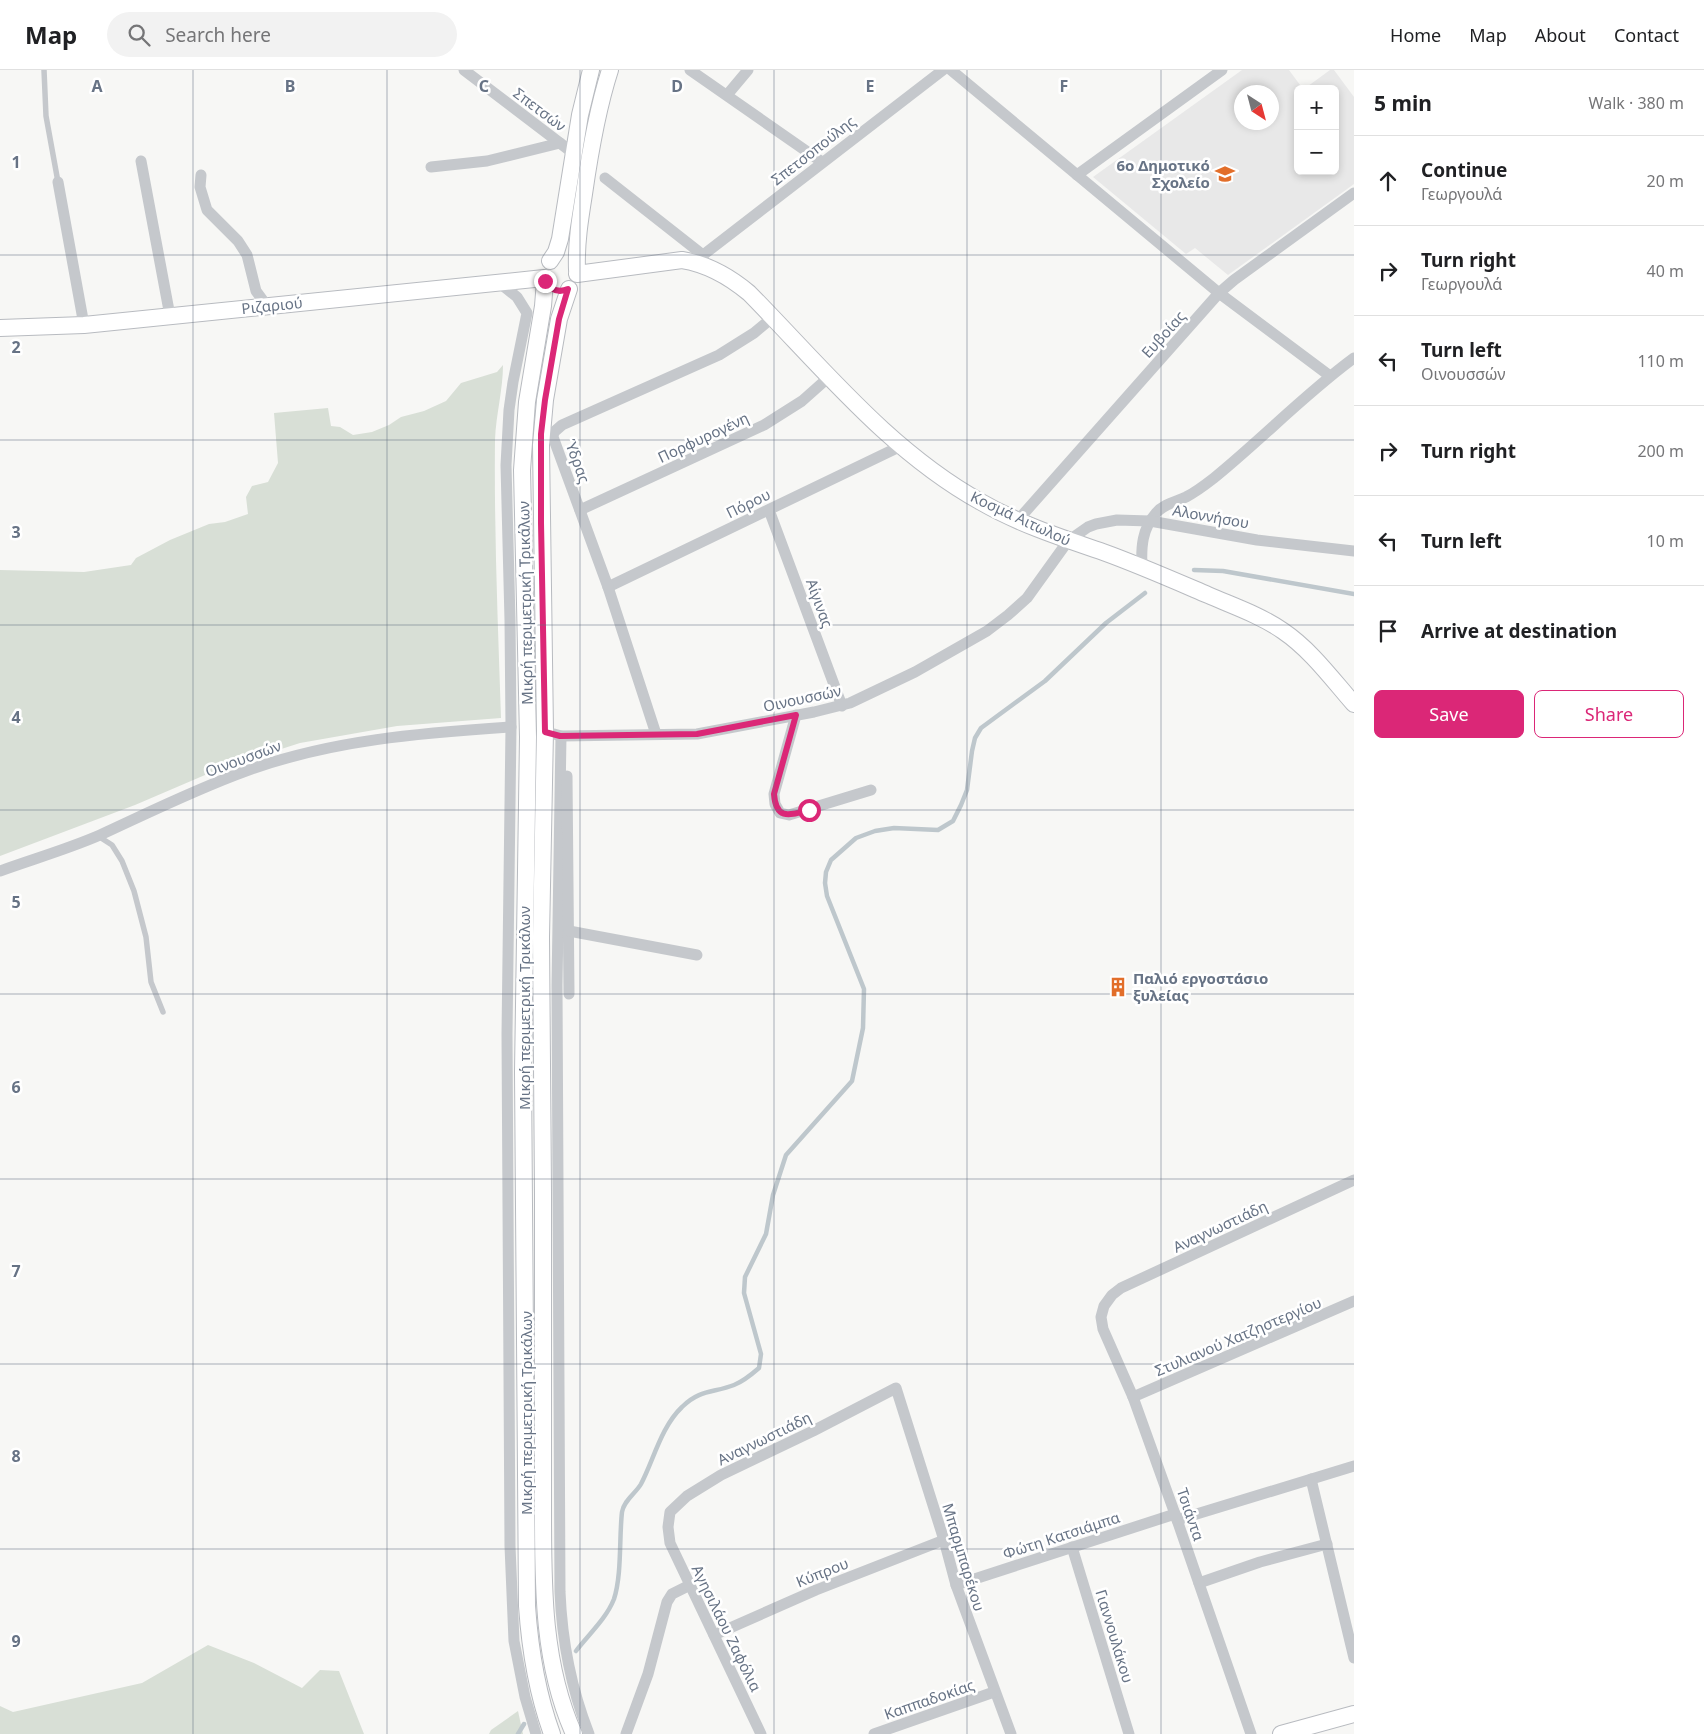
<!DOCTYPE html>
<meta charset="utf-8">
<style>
:root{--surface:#fff;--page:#f2f2f2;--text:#202124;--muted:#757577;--line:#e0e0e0;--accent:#db2777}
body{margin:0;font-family:"Noto Sans",sans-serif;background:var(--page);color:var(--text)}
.controls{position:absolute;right:15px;top:15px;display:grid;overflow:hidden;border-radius:8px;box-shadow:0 2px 8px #0003}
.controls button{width:45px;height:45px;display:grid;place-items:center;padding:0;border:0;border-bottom:1px solid var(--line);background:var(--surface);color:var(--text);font:25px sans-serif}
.compass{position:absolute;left:1234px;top:15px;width:45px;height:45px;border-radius:50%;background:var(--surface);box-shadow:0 2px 8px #0003;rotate:144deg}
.stop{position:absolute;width:15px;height:15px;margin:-11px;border:4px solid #db2777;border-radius:50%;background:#fff}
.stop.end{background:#db2777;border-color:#fff;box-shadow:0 1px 5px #0008}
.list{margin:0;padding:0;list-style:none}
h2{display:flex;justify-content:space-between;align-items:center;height:65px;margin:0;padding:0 20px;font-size:21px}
h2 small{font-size:16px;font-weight:400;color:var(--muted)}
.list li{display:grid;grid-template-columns:32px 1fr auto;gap:15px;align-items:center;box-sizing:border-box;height:90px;padding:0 20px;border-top:1px solid var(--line)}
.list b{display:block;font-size:19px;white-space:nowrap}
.list p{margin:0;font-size:16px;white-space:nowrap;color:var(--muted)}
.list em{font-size:16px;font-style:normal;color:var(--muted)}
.actions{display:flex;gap:10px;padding:15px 20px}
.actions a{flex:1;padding:11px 0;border:1px solid var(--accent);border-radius:8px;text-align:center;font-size:18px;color:var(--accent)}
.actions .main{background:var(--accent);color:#fff}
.icon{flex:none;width:28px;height:28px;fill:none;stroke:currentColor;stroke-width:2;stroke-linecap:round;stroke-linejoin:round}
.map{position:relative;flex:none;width:1354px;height:1664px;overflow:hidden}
header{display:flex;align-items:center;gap:30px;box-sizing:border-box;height:70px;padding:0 25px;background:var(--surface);border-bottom:1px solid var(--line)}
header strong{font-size:24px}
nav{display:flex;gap:28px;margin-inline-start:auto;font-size:18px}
.search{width:350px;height:45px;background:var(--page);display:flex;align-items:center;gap:12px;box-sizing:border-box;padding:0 18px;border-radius:28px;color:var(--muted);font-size:19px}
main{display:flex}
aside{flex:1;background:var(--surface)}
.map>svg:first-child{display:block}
</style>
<header>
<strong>Map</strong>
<div class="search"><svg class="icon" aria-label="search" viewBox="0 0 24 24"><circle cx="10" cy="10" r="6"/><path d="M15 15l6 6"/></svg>Search here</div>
<nav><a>Home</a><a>Map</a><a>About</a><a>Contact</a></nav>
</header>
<main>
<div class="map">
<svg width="1354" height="1664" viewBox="0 0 1354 1664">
<rect width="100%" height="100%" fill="#f7f7f5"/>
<path fill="#e8e8e8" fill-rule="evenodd" d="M1242 0H1289L1303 19H1298V101H1335V19H1304L1330 0H1334L1354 27V114L1228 205 1195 178 1186 184 1093 107ZM1242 22H1272V52H1242Z"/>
<g fill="#d8dfd6">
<path d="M503 295C503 320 496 344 495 370 494 463 498 556 501 648L397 656 300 673 219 699 135 735 0 786V500L84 502 131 495 136 488 170 470 209 454 225 452 248 444 246 427 252 416 268 412 278 393 274 343 328 338 331 356 340 357 353 365 372 362 389 355 401 347 424 341 446 331 461 313 497 302Z"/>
<polygon points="208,1575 254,1593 302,1618 320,1600 339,1601 364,1664 0,1664 0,1636 13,1642 142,1613"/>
<polygon points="518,1641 523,1664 489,1664 491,1660"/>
</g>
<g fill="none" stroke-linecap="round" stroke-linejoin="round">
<g stroke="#bec7cc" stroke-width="4.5">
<polyline points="1194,500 1223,501 1354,524"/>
<path d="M576 1581C589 1564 606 1549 614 1529 622 1504 619 1468 622 1442 624 1430 636 1423 641 1414 654 1389 661 1357 682 1337 700 1319 714 1323 734 1315 744 1311 751 1305 759 1298L761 1284 744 1223 745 1207 766 1164 773 1125 786 1085 852 1011 863 958 864 919 827 826 825 813 826 802 831 790 856 768 875 761 894 758 938 760 953 751 961 735 967 720 972 681 975 668 981 658 1045 611 1106 553 1145 523"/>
<polyline points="518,1664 524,1654"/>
</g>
<defs>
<g id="secondary">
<polyline points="550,191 556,182 560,169 580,45 591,0"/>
<path d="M577 200C576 174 580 149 584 124 590 82 597 40 610 0"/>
<path d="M577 204 682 190C707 194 730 207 749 223 822 297 889 381 981 432 1019 454 1062 468 1103 482 1139 495 1173 510 1208 525 1233 536 1260 545 1283 561 1311 580 1332 609 1354 634"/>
<path d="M545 211 543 236 527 332 522 400 528 667 523 1002 527 1536C530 1579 537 1623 552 1664"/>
<path d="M569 219 559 249 545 330 541 375 545 661 541 867 543 1123V1445C543 1519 543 1595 574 1664"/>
<polyline points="0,258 84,255 544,208"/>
<polyline points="1281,1664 1354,1644"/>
</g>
</defs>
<use href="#secondary" stroke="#b8bbc0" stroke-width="18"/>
<g stroke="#c5c8cc" stroke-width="5.5">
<polyline points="44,0 46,46 58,112"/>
<polyline points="98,766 112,775 122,791 134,821 146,867 151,912 163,942"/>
</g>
<g stroke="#c5c8cc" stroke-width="11">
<polyline points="464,0 573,83"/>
<polyline points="690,0 822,92"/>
<polyline points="951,0 1219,223 1330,306"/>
<polyline points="727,25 748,0"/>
<polyline points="141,91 170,246"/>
<polyline points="431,97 487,91 560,73"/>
<polyline points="201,105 200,117 207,140 238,171 247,185 256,221 267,236"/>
<polyline points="1077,105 1222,0"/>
<polyline points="605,108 703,185 703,191"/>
<polyline points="58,112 84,255"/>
<polyline points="703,185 943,0"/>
<polyline points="497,211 517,227 527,243 513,312 509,340 506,395 510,550 511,657 507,964 510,1476 514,1571 525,1627 536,1664"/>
<polyline points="580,440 764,355 802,331 829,307"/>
<polyline points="769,440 842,636"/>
<polyline points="1018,450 1219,223 1234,210 1354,123"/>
<path d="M1142 497C1141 477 1142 459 1156 443 1164 434 1175 432 1186 427 1196 422 1205 415 1214 408 1262 369 1305 324 1354 288"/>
<polyline points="608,517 901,376"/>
<polyline points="796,645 774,724 775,734 780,743 789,745 871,720"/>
<polyline points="554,664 561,666 697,664 814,642 850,633 915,602 987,561 1008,545 1027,528 1068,471 1088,457 1096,454 1117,450 1150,451 1257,470 1354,481"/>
<polyline points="656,664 608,517 553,367 554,362 562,355 719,285 754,263 773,247"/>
<path d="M561 666 557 915 560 1522C562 1571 571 1618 589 1664"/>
<polyline points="567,706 569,924"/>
<path d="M0 801C33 789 68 779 100 765 148 743 196 719 246 701 331 670 421 663 511 657"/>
<polyline points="569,861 697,885"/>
<polyline points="1133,1327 1354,1231"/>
<polyline points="1311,1409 1354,1588"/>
<polyline points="1177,1450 1354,1396"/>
<polyline points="1072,1477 1129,1664"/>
<polyline points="1199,1513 1260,1492 1327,1474"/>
<polyline points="956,1515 1175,1444"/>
<polyline points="714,1565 816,1520 944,1470"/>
<polyline points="626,1664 648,1604 667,1532 672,1524 690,1515"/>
<polyline points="761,1664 670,1473 668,1457 670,1442 687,1426 721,1405 813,1361 896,1318 944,1470 956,1515 1011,1664"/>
<polyline points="874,1664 994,1622"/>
<polyline points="1251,1664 1175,1444 1133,1327 1103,1259 1101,1247 1104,1236 1112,1225 1121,1218 1354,1110"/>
</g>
<use href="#secondary" stroke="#fff" stroke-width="16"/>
</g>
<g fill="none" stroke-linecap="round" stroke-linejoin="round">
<path stroke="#db2777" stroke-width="6" d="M545 211C551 220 559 223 568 219L559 249 545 330 541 364V453L545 662 560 666 697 664 796 645 774 724C776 751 790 745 809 740"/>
</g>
<path fill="none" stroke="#677385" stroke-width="1" stroke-opacity="0.55" d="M193 0V1664M387 0V1664M580 0V1664M774 0V1664M967 0V1664M1161 0V1664M0 185H1354M0 370H1354M0 555H1354M0 740H1354M0 924H1354M0 1109H1354M0 1294H1354M0 1479H1354"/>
<defs>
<symbol id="school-bare" viewBox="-9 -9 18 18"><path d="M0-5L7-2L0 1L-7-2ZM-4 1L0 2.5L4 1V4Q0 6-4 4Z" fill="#e26e2a" stroke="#fff" stroke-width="2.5" paint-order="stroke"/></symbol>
<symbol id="building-bare" viewBox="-9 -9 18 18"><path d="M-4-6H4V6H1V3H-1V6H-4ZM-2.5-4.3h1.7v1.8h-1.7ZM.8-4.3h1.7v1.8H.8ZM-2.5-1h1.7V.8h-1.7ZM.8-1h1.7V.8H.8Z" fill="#e26e2a" stroke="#fff" stroke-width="2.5" paint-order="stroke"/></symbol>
</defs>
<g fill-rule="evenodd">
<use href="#school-bare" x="1211" y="90" width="28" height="28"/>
<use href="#building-bare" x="1104" y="903" width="28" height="28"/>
</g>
<g text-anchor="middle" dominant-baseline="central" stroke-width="5" stroke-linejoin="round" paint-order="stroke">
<g font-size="15" fill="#677385" stroke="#fff">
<text transform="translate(540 39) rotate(37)">Σπετσών</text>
<text transform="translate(813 80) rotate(-38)">Σπετσοπούλης</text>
<text transform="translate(272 235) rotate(-6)">Ριζαριού</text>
<text transform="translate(1163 264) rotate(-48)">Ευβοίας</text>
<text transform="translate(703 367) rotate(-25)">Πορφυρογένη</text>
<text transform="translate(578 391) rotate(70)">Ύδρας</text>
<text transform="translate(748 433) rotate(-26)">Πόρου</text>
<text transform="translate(1211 446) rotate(10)">Αλοννήσου</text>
<text transform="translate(1021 448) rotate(25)">Κοσμά Αιτωλού</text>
<text transform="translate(525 533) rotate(-91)">Μικρή περιμετρική Τρικάλων</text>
<text transform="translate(820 533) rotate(70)">Αίγινας</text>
<text transform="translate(802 628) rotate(-12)">Οινουσσών</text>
<text transform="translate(243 688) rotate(-20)">Οινουσσών</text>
<text transform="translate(524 938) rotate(-90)">Μικρή περιμετρική Τρικάλων</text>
<text transform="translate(1220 1156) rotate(-25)">Αναγνωστιάδη</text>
<text transform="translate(1238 1266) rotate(-23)">Στυλιανού Χατζηστεργίου</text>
<text transform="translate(526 1343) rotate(-90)">Μικρή περιμετρική Τρικάλων</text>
<text transform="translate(764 1368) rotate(-26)">Αναγνωστιάδη</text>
<text transform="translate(1191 1444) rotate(71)">Τσιάντα</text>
<text transform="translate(1061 1465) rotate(-18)">Φώτη Κατσιάμπα</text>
<text transform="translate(964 1487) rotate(73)">Μπαρμπαρέκου</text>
<text transform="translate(822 1502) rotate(-22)">Κύπρου</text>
<text transform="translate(727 1558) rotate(64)">Αγησιλάου Ζαφόλια</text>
<text transform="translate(1115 1566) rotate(73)">Γιαννουλάκου</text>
<text transform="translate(929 1629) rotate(-19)">Καππαδοκίας</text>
</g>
<g font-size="15" font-weight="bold" fill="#677385" stroke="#fff" text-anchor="end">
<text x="1210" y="95">6ο Δημοτικό<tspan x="1210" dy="17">Σχολείο</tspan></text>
<text x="1133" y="908" text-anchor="start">Παλιό εργοστάσιο<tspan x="1133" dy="17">ξυλείας</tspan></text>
</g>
</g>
<g font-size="16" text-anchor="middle" font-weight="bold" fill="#677385" stroke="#fff" stroke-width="5" stroke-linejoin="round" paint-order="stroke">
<text x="97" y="22">A</text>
<text x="290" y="22">B</text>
<text x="484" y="22">C</text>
<text x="677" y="22">D</text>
<text x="870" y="22">E</text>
<text x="1064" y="22">F</text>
<text x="16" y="98">1</text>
<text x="16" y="283">2</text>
<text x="16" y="468">3</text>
<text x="16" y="653">4</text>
<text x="16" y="838">5</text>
<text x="16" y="1023">6</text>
<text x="16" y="1207">7</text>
<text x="16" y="1392">8</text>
<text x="16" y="1577">9</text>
</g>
</svg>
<div class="controls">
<button>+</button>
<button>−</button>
</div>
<svg class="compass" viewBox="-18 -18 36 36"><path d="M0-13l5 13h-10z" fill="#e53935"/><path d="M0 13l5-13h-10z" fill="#757577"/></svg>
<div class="stop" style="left:809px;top:740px"></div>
<div class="stop end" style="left:545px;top:211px"></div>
</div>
<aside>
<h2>5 min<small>Walk · 380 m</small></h2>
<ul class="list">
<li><svg class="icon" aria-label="ahead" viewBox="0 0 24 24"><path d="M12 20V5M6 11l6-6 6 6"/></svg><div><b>Continue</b><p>Γεωργουλά</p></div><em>20 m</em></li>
<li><svg class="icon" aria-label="right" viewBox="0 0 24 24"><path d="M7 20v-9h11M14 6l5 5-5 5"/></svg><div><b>Turn right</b><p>Γεωργουλά</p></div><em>40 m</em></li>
<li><svg class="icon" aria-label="left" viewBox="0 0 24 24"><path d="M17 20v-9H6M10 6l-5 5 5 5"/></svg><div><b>Turn left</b><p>Οινουσσών</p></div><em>110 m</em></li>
<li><svg class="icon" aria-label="right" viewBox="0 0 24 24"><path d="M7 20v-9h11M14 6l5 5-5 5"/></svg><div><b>Turn right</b></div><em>200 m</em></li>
<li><svg class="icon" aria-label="left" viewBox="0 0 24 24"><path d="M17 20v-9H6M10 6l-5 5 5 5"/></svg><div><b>Turn left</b></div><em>10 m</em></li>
<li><svg class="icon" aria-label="arrive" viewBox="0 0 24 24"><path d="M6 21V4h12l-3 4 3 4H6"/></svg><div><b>Arrive at destination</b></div></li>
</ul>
<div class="actions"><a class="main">Save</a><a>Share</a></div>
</aside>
</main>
